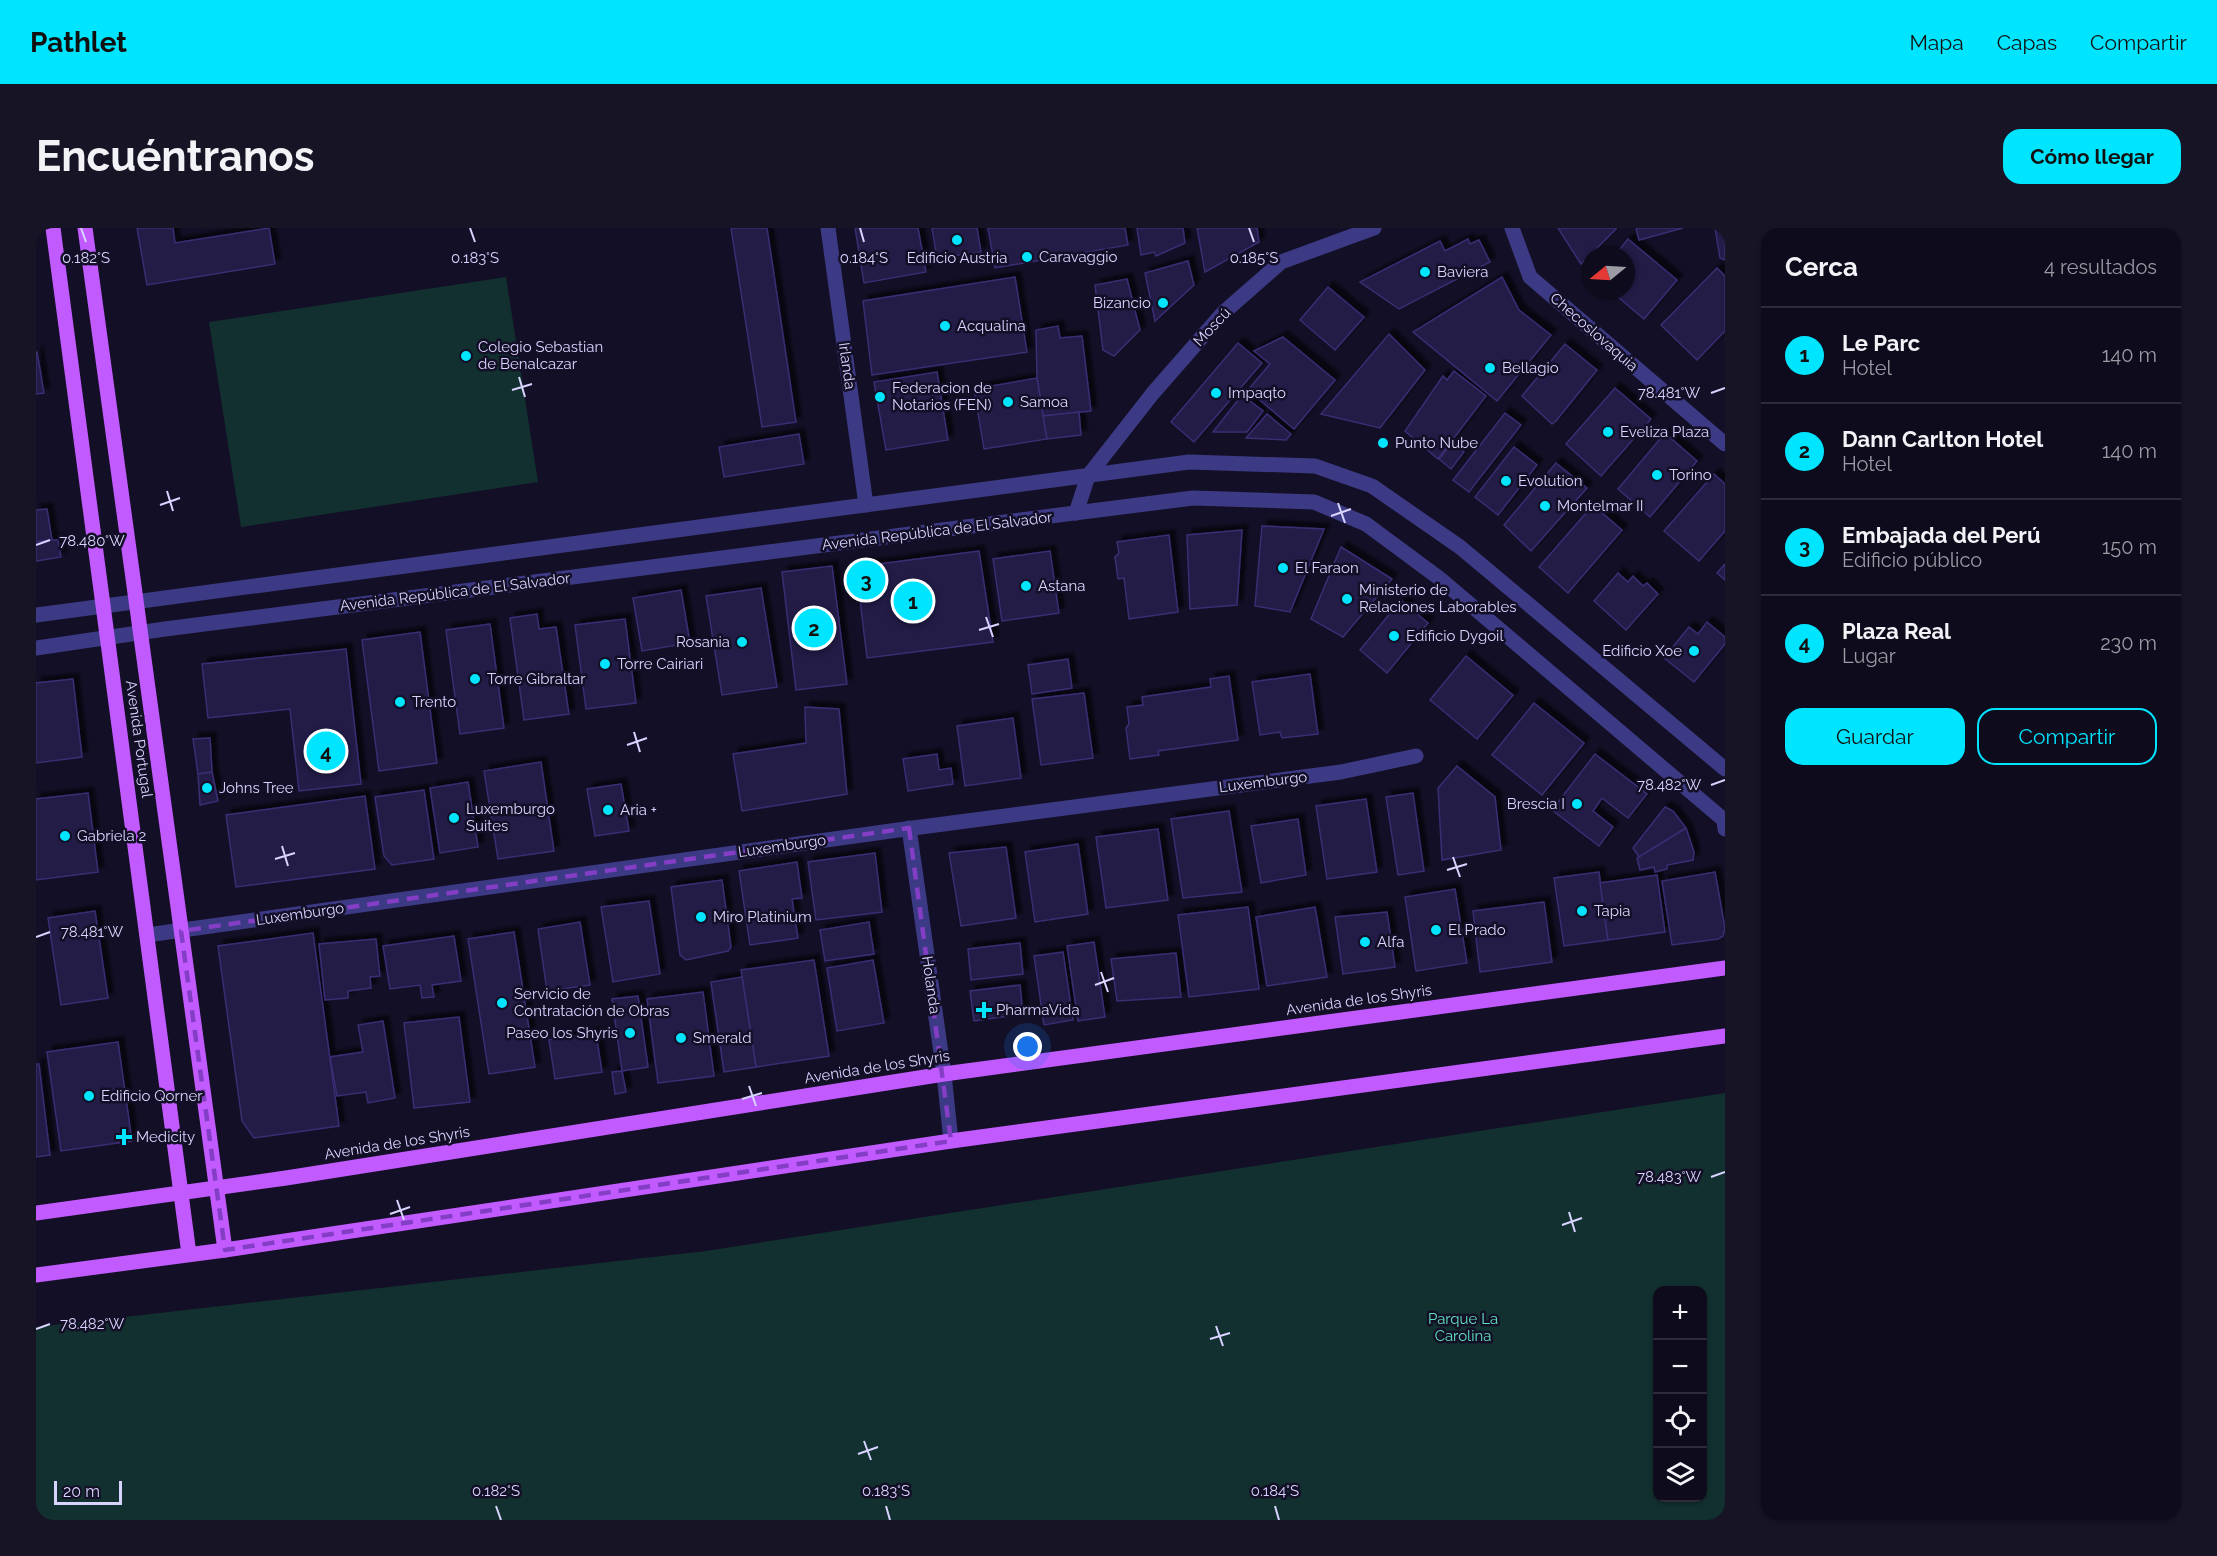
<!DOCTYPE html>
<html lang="es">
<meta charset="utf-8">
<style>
:root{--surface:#0e0b1c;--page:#171425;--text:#f1f3f6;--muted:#9b9ba3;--line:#2e2b3b;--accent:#00e5ff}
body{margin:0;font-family:Raleway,sans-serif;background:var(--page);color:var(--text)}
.controls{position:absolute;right:18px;bottom:18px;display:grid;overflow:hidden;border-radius:12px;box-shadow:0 2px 4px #0004}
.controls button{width:54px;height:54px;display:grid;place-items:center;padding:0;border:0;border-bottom:2px solid var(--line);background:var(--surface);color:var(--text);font:30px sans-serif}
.compass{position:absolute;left:1545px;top:18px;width:54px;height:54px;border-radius:50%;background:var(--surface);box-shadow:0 2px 4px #0004;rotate:252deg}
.scale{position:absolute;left:18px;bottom:15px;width:68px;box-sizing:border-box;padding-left:6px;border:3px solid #d9d4ff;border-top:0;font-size:16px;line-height:21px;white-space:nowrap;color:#d9d4ff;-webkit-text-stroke:4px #130f26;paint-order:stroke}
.you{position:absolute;left:992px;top:819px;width:21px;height:21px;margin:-15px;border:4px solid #fff;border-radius:50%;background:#1a73e8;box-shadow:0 0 0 9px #1a73e833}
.badge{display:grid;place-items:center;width:39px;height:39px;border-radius:50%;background:var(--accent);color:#111;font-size:20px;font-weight:700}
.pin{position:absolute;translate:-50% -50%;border:3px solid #fff;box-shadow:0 2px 6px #0006}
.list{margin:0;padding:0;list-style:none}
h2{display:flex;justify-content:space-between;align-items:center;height:78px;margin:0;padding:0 24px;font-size:26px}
h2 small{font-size:20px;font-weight:400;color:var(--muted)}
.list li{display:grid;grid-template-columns:39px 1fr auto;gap:18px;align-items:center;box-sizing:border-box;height:96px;padding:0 24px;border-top:2px solid var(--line)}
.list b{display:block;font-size:22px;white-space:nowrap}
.list p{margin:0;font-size:20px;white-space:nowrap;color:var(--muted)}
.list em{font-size:20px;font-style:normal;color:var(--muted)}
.actions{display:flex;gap:12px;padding:18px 24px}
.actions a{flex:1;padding:14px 0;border:2px solid var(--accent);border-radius:18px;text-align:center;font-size:21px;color:var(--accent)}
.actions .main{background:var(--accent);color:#111}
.icon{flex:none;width:33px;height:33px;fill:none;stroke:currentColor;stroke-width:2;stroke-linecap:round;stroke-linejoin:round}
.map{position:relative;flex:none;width:1689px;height:1292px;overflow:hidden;border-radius:18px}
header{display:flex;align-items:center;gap:36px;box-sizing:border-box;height:84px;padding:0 30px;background:var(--accent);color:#111}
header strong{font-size:28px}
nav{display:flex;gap:33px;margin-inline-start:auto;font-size:21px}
.intro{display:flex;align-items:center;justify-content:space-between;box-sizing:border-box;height:144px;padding:0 36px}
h1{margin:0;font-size:42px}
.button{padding:15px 27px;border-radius:18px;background:var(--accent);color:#111;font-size:21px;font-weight:700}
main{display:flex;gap:36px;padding:0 36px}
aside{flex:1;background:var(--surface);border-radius:18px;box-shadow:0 2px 4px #0004}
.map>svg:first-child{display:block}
</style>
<header>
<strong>Pathlet</strong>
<nav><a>Mapa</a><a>Capas</a><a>Compartir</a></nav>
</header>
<div class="intro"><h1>Encuéntranos</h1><a class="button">Cómo llegar</a></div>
<main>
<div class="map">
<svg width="1689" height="1292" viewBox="0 0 1689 1292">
<defs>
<filter id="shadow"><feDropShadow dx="5.5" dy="-5.5" stdDeviation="1.5" flood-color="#0009"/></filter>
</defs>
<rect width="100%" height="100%" fill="#130f26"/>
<g fill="#12302f" fill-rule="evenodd">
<polygon points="470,49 502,254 205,299 173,94"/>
<path d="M1689 865V1292H0V1099L670 1023ZM1622 1062H1666V1270H1622Z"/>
</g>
<g fill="#241b47" stroke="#3b2d73" stroke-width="1.5" filter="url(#shadow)">
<polygon points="101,0 137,0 139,15 233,0 239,36 111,57"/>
<polygon points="695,0 731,0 760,194 726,199"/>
<polygon points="819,0 882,0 890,44 828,55"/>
<polygon points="896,0 941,0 945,24 901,30"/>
<polygon points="952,0 1089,0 1092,17 959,40"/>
<polygon points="1101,0 1147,0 1149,15 1120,28 1118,24 1105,27"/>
<polygon points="1161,0 1221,0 1223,14 1169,44"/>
<polygon points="1522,0 1580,0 1580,1 1545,36"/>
<polygon points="1600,0 1647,0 1603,12"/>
<polygon points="1679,0 1689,0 1689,32 1684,30"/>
<polygon points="1432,11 1434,16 1443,12 1454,34 1363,81 1324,54 1404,13 1409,23"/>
<polygon points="1592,11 1641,52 1608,91 1575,63 1590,63 1590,27 1579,27"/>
<polygon points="1152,33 1158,57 1119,93 1109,45"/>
<polygon points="1681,40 1689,48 1689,103 1661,132 1625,97"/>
<polygon points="979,49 991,124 836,147 827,73"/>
<polygon points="1466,49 1483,82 1515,107 1461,173 1377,104"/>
<polygon points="1091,51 1104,102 1078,128 1067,122 1059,57"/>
<polygon points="1292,59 1328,89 1299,122 1264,92"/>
<polygon points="1022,98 1024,110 1046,108 1055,183 1007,188 1001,150 1000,102"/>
<polygon points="1353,106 1389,142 1344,200 1285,186"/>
<polygon points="1247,109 1299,152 1258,201 1212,162 1234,136 1218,123"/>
<polygon points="1202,115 1226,135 1158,214 1135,194"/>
<polygon points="1529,116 1561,142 1520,193 1516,196 1486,168"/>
<polygon points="1,124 8,165 0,166 0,125"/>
<polygon points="1418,143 1450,168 1402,231 1369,203 1407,148 1411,152"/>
<polygon points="901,144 912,212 850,222 838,154"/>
<polygon points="1001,150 1011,211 948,221 938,161"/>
<polygon points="1579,160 1615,191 1565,248 1530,216"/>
<polygon points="1206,167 1227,183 1211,204 1177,204"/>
<polygon points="1043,184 1045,207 1011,211 1007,188"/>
<polygon points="1469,185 1485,197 1433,264 1417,252"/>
<polygon points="1231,186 1255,206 1250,212 1210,210"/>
<polygon points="1629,205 1661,233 1614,289 1582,261"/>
<polygon points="763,206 768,236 688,249 683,219"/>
<polygon points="1416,215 1428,224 1415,241 1403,231"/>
<polygon points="1478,219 1501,237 1462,287 1439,269"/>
<polygon points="1520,235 1551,260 1495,323 1468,297"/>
<polygon points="1678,246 1689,256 1689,303 1663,333 1628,303"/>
<polygon points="1557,277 1586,302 1532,365 1503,339"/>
<polygon points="11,281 16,312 0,314 0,282"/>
<polygon points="1226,298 1288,301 1254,384 1219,378"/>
<polygon points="1206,302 1201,377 1154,381 1151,307"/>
<polygon points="1133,307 1142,384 1093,391 1088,350 1082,351 1079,329 1083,325 1081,314"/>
<polygon points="16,312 22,312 25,329 0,333 0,314"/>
<polygon points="1305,319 1356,351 1307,409 1275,391"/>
<polygon points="943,323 957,414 831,430 820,339"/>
<polygon points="1014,323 1023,385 966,393 957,331"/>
<polygon points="1689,336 1689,352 1681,345"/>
<polygon points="796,338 811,456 760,462 746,344"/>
<polygon points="1582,345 1592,354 1597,348 1607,358 1611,355 1622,366 1590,402 1558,373"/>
<polygon points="725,360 741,459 686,467 670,368"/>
<polygon points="645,362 654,415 606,423 597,370"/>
<polygon points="1365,372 1392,395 1351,445 1324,422"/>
<polygon points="501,386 503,401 520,399 533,486 488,492 474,390"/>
<polygon points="589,391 600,475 550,481 539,397"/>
<polygon points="1671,394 1689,409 1689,416 1658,454 1628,430 1653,399 1662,406"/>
<polygon points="454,396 468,500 424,506 410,402"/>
<polygon points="384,404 401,535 343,543 326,412"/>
<polygon points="310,421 325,556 263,563 254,481 172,490 166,436"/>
<polygon points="1430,428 1477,467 1441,511 1394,472"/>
<polygon points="1032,431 1036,460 996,466 992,437"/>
<polygon points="1274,446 1282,506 1246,510 1244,504 1224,507 1216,454"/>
<polygon points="1193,448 1202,512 1122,523 1123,527 1094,531 1090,500 1093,496 1091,479 1107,477 1106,469 1175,459 1174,451"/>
<polygon points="37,451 46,529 0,535 0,455"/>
<polygon points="1048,465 1057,530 1005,537 996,471"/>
<polygon points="1498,475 1548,515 1506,567 1456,527"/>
<polygon points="769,479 803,481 811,566 706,583 697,526 770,515"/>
<polygon points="977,490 985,550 929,558 921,498"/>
<polygon points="174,510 176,544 162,546 157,511"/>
<polygon points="901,526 903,542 915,540 917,556 872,563 867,531"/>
<polygon points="1559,526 1611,566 1592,590 1566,570 1557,583 1577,599 1563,618 1516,582"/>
<polygon points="505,534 518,623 462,631 448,543"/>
<polygon points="1421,538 1459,569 1465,622 1406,632 1402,560"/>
<polygon points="176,544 182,573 164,577 162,546"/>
<polygon points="432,554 442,619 404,625 394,560"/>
<polygon points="585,556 593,603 559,608 551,561"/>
<polygon points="388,562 398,631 356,637 348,628 339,569"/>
<polygon points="52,565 62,644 0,652 0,571"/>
<polygon points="1377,565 1388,643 1362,647 1350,569"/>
<polygon points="329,568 339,641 200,659 190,587"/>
<polygon points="1330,571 1341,644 1291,651 1280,578"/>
<polygon points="1629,579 1637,583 1650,600 1603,629 1597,620"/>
<polygon points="1193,583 1206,664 1147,670 1135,591"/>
<polygon points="1262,591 1270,647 1225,655 1215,598"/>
<polygon points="1650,600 1658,624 1657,632 1631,637 1631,641 1619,644 1618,639 1604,642 1601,630"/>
<polygon points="1122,601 1132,672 1070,680 1060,609"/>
<polygon points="1042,616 1052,686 999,694 989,624"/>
<polygon points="970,619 980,690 925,698 913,625"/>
<polygon points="839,625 846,684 780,692 772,634"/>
<polygon points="761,634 766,670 756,671 762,710 714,717 703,643"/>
<polygon points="1563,644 1572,712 1528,718 1518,650"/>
<polygon points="1679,644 1689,700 1687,708 1682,711 1636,717 1626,653"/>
<polygon points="1621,647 1629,704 1572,712 1564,655"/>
<polygon points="686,652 695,719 692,723 650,732 644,727 635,659"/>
<polygon points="1419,661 1431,735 1380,743 1369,669"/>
<polygon points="613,673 624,746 577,754 565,679"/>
<polygon points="1508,674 1516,734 1444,744 1437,683"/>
<polygon points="1212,679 1223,761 1153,769 1142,687"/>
<polygon points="1279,679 1291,749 1231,758 1220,689"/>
<polygon points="59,683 72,770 25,777 12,690"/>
<polygon points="1351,684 1359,739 1307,746 1299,689"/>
<polygon points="544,694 554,757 511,763 502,701"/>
<polygon points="833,694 838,726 789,733 784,702"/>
<polygon points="478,704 499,839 453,846 432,711"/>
<polygon points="277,705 303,898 218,910 206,893 182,718"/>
<polygon points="418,708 425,753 396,757 398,769 386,770 384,757 354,761 347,718"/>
<polygon points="340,711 344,748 334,749 335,760 312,763 312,770 289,772 283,716"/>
<polygon points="1058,714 1069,789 1042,793 1031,718"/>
<polygon points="984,715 987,746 935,752 932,721"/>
<polygon points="1027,724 1037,792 1008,797 998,728"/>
<polygon points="1140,725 1145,769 1081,773 1075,731"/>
<polygon points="778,732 793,828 720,839 705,742"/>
<polygon points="837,732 848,795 801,803 791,740"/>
<polygon points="706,749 720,839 688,844 675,754"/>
<polygon points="984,757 987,786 938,793 934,763"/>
<polygon points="667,764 678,848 622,855 611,771"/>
<polygon points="602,768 612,839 586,843 576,771"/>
<polygon points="423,789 434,874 378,880 368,795"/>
<polygon points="347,793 359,870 332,875 330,864 301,868 294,829 327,824 322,797"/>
<polygon points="560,805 566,844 519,851 513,812"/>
<polygon points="82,814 96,913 25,923 11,824"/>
<polygon points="0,836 3,836 14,927 0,929"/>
<polygon points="586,843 590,864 579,866 576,844"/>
</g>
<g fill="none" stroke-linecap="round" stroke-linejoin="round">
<g stroke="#3d3a85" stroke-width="15">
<polyline points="792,0 830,277"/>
<polyline points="1476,0 1494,49 1689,216"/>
<polyline points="1040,285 1052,248 1117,165 1187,85 1245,34 1338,0"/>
<polyline points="0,387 1153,234 1279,238 1336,258 1424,319 1689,541"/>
<polyline points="0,420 129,401 1157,270 1278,274 1330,296 1403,350 1688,592 1689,601"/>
<polyline points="873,600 908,846 915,913"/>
<polyline points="111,707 862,602 1305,544 1380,528"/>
</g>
<g stroke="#c25bff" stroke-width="15">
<polyline points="17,0 153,1026"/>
<polyline points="49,0 189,1022"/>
<polyline points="0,985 250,950 908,846 1689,740"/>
<polyline points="0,1047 189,1022 915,913 1689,808"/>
</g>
</g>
<path fill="none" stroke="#843dc5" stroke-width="4.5" stroke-dasharray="12 8" stroke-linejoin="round" d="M873 600 915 913 189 1022 145 703Z"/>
<path fill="none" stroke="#d9d4ff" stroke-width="2" d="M45 0 50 14M434 0 439 14M824 0 828 14M1213 0 1218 14M483 149 489 169M476 162 496 156M1675 165 1689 160M131 263 137 283M1302 275 1309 295M124 277 144 270M1295 288 1315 281M0 317 14 312M950 389 957 409M943 402 963 396M598 504 604 524M591 517 611 510M1675 557 1689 552M246 618 252 638M1417 629 1424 649M239 631 259 625M1411 642 1431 636M0 709 14 704M1065 744 1072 764M1059 757 1078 750M713 858 720 878M706 871 726 865M1675 949 1689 944M361 972 368 992M1533 984 1539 1004M354 986 374 979M1526 997 1546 990M1180 1098 1187 1118M0 1101 14 1096M1174 1111 1194 1105M828 1213 835 1232M822 1226 842 1219M460 1278 465 1292M850 1278 854 1292M1239 1278 1243 1292"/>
<g fill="#00e5ff" stroke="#130f26" stroke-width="2">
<circle cx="921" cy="12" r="6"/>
<circle cx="991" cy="29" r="6"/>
<circle cx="1389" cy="44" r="6"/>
<circle cx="1127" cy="75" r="6"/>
<circle cx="909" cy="98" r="6"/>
<circle cx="430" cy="128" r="6"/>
<circle cx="1454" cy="140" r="6"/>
<circle cx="1180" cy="165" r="6"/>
<circle cx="844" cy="169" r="6"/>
<circle cx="972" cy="174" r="6"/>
<circle cx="1572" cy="204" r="6"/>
<circle cx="1347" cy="215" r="6"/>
<circle cx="1621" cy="247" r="6"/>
<circle cx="1470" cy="253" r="6"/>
<circle cx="1509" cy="278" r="6"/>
<circle cx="1247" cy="340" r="6"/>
<circle cx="990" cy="358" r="6"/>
<circle cx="1311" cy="371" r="6"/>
<circle cx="1358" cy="408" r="6"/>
<circle cx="706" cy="414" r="6"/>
<circle cx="1658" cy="423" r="6"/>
<circle cx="569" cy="436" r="6"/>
<circle cx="439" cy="451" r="6"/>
<circle cx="364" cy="474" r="6"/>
<circle cx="171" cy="560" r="6"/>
<circle cx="1541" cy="576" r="6"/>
<circle cx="572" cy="582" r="6"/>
<circle cx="418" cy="590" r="6"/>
<circle cx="29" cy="608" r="6"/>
<circle cx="1546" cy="683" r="6"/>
<circle cx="665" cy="689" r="6"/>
<circle cx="1400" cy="702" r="6"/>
<circle cx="1329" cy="714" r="6"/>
<circle cx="466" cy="775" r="6"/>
<path d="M945 773h6v6h6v6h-6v6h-6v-6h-6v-6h6z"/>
<circle cx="594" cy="805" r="6"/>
<circle cx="645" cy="810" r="6"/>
<circle cx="53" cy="868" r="6"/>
<path d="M85 900h6v6h6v6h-6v6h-6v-6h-6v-6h6z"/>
</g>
<g text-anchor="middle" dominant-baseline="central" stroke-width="5" stroke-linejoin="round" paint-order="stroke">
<g font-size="15" fill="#d9d4ff" stroke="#130f26" text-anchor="start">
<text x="1003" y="29">Caravaggio</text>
<text x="921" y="30" text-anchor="middle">Edificio Austria</text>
<text x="1401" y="44">Baviera</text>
<text x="1115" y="75" text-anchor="end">Bizancio</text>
<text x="921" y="98">Acqualina</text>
<text x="442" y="119">Colegio Sebastian<tspan x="442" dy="17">de Benalcazar</tspan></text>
<text x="1466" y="140">Bellagio</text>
<text x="856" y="160">Federacion de<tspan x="856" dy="17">Notarios (FEN)</tspan></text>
<text x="1192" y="165">Impaqto</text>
<text x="984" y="174">Samoa</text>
<text x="1584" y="204">Eveliza Plaza</text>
<text x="1359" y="215">Punto Nube</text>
<text x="1633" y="247">Torino</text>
<text x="1482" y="253">Evolution</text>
<text x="1521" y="278">Montelmar II</text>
<text x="1259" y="340">El Faraon</text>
<text x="1002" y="358">Astana</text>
<text x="1323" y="362">Ministerio de<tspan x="1323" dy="17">Relaciones Laborables</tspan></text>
<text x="1370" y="408">Edificio Dygoil</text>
<text x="694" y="414" text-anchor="end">Rosania</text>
<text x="1646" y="423" text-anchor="end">Edificio Xoe</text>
<text x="581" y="436">Torre Cairiari</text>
<text x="451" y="451">Torre Gibraltar</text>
<text x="376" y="474">Trento</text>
<text x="183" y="560">Johns Tree</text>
<text x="1529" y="576" text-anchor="end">Brescia I</text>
<text x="430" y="581">Luxemburgo<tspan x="430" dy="17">Suites</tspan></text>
<text x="584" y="582">Aria +</text>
<text x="41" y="608">Gabriela 2</text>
<text x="1558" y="683">Tapia</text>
<text x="677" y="689">Miro Platinium</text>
<text x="1412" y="702">El Prado</text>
<text x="1341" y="714">Alfa</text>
<text x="478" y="766">Servicio de<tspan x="478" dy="17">Contratación de Obras</tspan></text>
<text x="960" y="782">PharmaVida</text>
<text x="582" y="805" text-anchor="end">Paseo los Shyris</text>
<text x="657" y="810">Smerald</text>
<text x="65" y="868">Edificio Qorner</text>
<text x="100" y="909">Medicity</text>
</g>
<g font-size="15" fill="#d9d4ff" stroke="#130f26">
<text transform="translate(1176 99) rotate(-47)">Moscú</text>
<text transform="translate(1558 104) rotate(41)">Checoslovaquia</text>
<text transform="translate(811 138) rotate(82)">Irlanda</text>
<text transform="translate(901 303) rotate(-7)">Avenida República de El Salvador</text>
<text transform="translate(419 364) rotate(-7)">Avenida República de El Salvador</text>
<text transform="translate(103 511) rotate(82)">Avenida Portugal</text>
<text transform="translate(1227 554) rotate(-7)">Luxemburgo</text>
<text transform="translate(746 618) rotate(-8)">Luxemburgo</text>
<text transform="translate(264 686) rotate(-8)">Luxemburgo</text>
<text transform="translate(895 757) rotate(82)">Holanda</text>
<text transform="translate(1323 772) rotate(-8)">Avenida de los Shyris</text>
<text transform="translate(841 839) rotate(-9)">Avenida de los Shyris</text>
<text transform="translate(361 915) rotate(-9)">Avenida de los Shyris</text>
</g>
<g font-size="15" fill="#5fe0c0" stroke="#130f26">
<text x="1427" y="1091">Parque La<tspan x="1427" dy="17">Carolina</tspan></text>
</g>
</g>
<g font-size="15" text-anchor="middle" fill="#d9d4ff" stroke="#130f26" stroke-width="5" stroke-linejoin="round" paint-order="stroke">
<text x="50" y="35">0.182°S</text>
<text x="439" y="35">0.183°S</text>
<text x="828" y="35">0.184°S</text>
<text x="1218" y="35">0.185°S</text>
<text x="1633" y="170">78.481°W</text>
<text x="56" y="318">78.480°W</text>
<text x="1633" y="562">78.482°W</text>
<text x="56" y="709">78.481°W</text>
<text x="1633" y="954">78.483°W</text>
<text x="56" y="1101">78.482°W</text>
<text x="460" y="1268">0.182°S</text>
<text x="850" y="1268">0.183°S</text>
<text x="1239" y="1268">0.184°S</text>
</g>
</svg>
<div class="controls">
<button>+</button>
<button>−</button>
<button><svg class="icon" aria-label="locate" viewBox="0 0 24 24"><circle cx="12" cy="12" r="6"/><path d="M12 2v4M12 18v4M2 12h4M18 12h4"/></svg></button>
<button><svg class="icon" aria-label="layers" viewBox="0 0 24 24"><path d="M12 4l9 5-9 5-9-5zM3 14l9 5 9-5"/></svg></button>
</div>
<svg class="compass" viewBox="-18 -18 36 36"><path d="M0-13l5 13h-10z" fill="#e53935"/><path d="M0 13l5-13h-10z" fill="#9b9ba3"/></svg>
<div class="scale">20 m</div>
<div class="you"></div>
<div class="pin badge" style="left:877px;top:373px">1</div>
<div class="pin badge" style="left:778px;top:400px">2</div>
<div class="pin badge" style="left:830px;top:352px">3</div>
<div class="pin badge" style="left:290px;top:523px">4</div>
</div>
<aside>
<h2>Cerca<small>4 resultados</small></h2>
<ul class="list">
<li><span class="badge">1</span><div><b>Le Parc</b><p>Hotel</p></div><em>140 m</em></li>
<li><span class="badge">2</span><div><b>Dann Carlton Hotel</b><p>Hotel</p></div><em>140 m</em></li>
<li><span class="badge">3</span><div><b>Embajada del Perú</b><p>Edificio público</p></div><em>150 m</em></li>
<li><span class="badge">4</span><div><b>Plaza Real</b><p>Lugar</p></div><em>230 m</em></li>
</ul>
<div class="actions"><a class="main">Guardar</a><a>Compartir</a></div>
</aside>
</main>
